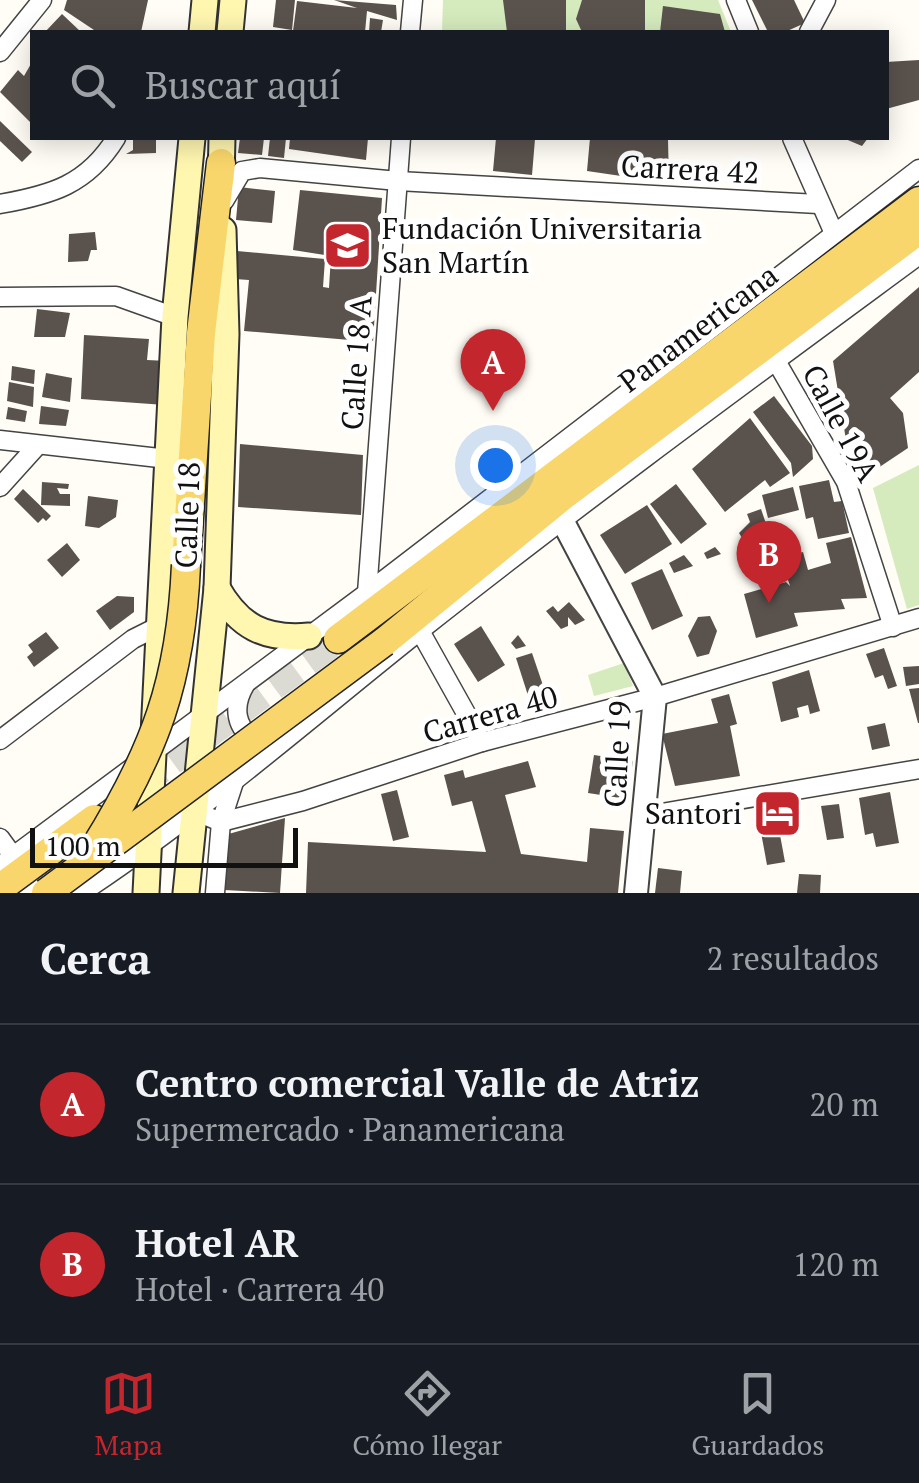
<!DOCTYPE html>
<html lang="es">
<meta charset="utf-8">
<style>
:root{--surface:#171b24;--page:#242831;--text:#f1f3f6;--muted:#9ea1a6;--line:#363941;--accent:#c4262e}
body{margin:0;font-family:"PT Serif",serif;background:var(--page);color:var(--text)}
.scale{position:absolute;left:30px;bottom:25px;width:268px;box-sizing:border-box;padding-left:10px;border:5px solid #111;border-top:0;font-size:28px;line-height:35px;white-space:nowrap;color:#111;-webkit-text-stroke:8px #fff;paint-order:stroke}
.you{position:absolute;left:495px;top:465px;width:35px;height:35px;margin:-25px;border:8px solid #fff;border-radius:50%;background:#1a73e8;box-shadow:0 0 0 15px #1a73e833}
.badge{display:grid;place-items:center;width:65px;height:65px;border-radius:50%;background:var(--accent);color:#fff;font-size:32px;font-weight:700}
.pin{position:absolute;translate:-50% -82px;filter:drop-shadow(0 2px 5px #0008)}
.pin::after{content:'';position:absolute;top:52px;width:35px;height:30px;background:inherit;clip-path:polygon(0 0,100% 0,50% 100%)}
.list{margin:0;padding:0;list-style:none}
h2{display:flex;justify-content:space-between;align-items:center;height:130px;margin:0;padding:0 40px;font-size:42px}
h2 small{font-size:32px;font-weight:400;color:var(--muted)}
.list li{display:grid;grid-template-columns:65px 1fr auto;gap:30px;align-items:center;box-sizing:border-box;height:160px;padding:0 40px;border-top:2px solid var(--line)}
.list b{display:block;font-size:38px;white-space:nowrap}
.list p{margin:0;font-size:32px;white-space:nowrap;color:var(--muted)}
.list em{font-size:32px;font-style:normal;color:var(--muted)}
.icon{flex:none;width:55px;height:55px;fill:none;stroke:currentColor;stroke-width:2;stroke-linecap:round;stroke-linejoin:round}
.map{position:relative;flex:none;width:919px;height:893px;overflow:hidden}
.search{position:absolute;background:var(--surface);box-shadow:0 5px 25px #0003;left:30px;right:30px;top:30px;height:110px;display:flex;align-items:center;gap:25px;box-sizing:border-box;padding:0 35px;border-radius:0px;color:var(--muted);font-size:38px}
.sheet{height:450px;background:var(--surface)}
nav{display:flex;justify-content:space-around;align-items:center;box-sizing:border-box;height:140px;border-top:2px solid var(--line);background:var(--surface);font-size:28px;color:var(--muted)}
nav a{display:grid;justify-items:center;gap:5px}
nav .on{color:var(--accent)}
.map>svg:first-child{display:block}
</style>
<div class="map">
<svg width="919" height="893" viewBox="0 0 919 893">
<rect width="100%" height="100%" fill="#fffdf5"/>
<g fill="#d5ebbd">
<polygon points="443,0 718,0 731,32 447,32 442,31"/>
<polygon points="919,465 919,605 907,609 873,488"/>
<polygon points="624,663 633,686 594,696 588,675"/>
</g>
<g fill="#5a524d">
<polygon points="67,0 148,0 141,32 97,32 64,10"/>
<polygon points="276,0 295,0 292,30 273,27"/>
<polygon points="334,0 396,5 397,20 367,11 365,32 293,31 297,1 357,8"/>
<polygon points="503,0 566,0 566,32 507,32"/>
<polygon points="582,0 645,0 645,32 582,32 576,19"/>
<polygon points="752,0 794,0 805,23 785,32 768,32"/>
<polygon points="663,6 720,14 725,32 660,32"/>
<polygon points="62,14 81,32 45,32"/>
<polygon points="370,18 383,20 381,32 369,32"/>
<polygon points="919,60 919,100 886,109 886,62"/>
<polygon points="32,62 32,124 0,92 18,70 24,76"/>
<polygon points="0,121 32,152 22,162 0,141"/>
<polygon points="133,138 156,138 156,153 126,154 133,150"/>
<polygon points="240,138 264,138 262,155 238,153"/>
<polygon points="270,138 286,138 284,158 268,156"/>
<polygon points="290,138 368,138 366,160 289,149"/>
<polygon points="496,138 535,139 532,175 493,171"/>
<polygon points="590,138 668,140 669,183 587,171"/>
<polygon points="843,138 868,138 862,146"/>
<polygon points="239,187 275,191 272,223 236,220"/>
<polygon points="300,190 382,198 373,342 244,331 249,280 235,279 237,251 325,259 323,287 329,288 331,256 293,250"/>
<polygon points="95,232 97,250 91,250 88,261 68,262 69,234"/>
<polygon points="919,287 919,372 890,398 903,413 908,448 878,468 846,440 833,361"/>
<polygon points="37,309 70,313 65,337 34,337"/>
<polygon points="84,335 149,339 147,360 168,361 165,405 81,399"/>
<polygon points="12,366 35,370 34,384 11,380"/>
<polygon points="46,373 72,378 70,402 42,397"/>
<polygon points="9,382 34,387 33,407 7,401"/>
<polygon points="774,396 812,446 813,459 793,477 791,463 753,412"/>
<polygon points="41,406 69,410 66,426 39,424"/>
<polygon points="8,407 27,411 25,422 6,419"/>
<polygon points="750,418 790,473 770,487 765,480 725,512 692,469"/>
<polygon points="240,444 363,455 361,515 238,507"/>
<polygon points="829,480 834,502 842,501 849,533 818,539 813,517 806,519 799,486"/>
<polygon points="42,482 69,484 68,489 57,488 60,494 70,494 70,506 41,505"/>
<polygon points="676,484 707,524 681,544 650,504"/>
<polygon points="793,487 799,510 768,518 762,495"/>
<polygon points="23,489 51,516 46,521 43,518 38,523 14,499"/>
<polygon points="88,496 118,500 116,517 99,528 85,526"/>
<polygon points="647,505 672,544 625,574 600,535"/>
<polygon points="761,509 774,547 752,554 739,533 750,522 747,514"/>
<polygon points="851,537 867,598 841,599 845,609 794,613 798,626 756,638 744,594 786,582 790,586 781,558 803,552 808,570 831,563 826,543"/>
<polygon points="67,543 80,560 62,577 47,560"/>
<polygon points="715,547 721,554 707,559 704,553"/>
<polygon points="684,555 693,566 674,573 669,563"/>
<polygon points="662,569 683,616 652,630 631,583"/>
<polygon points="117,596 134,597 134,612 110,630 96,611"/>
<polygon points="569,602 585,620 575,625 568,617 568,626 561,629 546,611 553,606 558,612"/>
<polygon points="710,616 717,631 709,654 697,657 688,636 698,617"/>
<polygon points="481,626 505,665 478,682 454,644"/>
<polygon points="46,632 59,648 34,667 27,657 33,652 28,645"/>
<polygon points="518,635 526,646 516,649 511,643"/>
<polygon points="884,648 897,686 888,689 883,675 875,678 866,654"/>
<polygon points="532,653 550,706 533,711 516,658"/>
<polygon points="919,666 919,684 906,686 903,667"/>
<polygon points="809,670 820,711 810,714 808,705 797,708 799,717 781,722 772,682"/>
<polygon points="919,688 919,723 918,723 909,689"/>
<polygon points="729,694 737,724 730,726 740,776 675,786 662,734 718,723 711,699"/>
<polygon points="885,723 890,746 872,750 867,727"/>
<polygon points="594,755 633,761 627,799 588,793"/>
<polygon points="528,761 536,787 505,795 521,854 587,862 590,828 624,831 618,893 306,893 308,842 486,852 472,801 452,806 444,775 463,770 465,778"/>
<polygon points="397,790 409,837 393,841 381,794"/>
<polygon points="890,792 899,843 876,847 873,833 865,835 859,798"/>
<polygon points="839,804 844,838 827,840 821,806"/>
<polygon points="776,813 785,862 767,865 758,816"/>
<polygon points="285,818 280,893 225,890 225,835"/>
<polygon points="658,868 682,871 680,893 655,893"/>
<polygon points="799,874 821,875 820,893 797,893"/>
</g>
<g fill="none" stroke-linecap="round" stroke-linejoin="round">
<polyline stroke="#dbdad3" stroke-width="28" stroke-dasharray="28 14" stroke-linecap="butt" points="138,786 338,639"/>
<defs>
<g id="minor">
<polyline points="736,0 749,32"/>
<polyline points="410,32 413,0"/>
<polyline points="809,32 826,0"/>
<polyline points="0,52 42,0"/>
<polyline points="792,138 833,231"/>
<polyline points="224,201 242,171 260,168 398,181 818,204"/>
<path d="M0 204C51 195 87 185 116 138"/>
<polyline points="0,297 116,296 175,317"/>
<polyline points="776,361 846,482 893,627"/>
<polyline points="0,440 168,459"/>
<polyline points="0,487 37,446"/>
<polyline points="367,593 401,138"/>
<polyline points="420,631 482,742"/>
<path d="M245 685C232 707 235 729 258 742"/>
<polyline points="0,740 133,639 159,626"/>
<polyline points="194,811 221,822 303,801 482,742 655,697 919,618"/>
<polyline points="644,816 919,769"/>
<polyline points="0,838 13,856"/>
<polyline points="0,866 367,593 919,169"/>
<path d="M81 893C202 813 310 718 422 629 585 500 752 378 919 255"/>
<polyline points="215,893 221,822 234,782"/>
</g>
<polyline id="tertiary" points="562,520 655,697 636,893"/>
<g id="secondary">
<polyline points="202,32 205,0"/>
<polyline points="230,32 233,0"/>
<polyline points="221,180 222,138"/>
<path d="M217 588C239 627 265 640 309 636"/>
<polyline points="146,893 175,317 192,138"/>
<polyline points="186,893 217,588 226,334 223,230"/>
</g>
<g id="primary">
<polyline points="186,565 201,333 221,163"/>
<polyline points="338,639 919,201"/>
<polyline points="384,642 564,495 919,230"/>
<polyline points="0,888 94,819"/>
</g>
</defs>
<use href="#minor" stroke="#444" stroke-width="21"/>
<use href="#tertiary" stroke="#444" stroke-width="26"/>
<use href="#secondary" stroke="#333" stroke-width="29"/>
<use href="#primary" stroke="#222" stroke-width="31"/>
<use href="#minor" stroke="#fff" stroke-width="18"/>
<use href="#tertiary" stroke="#fff" stroke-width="22"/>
<use href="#secondary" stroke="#fff6b0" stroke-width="25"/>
<use href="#primary" stroke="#f9d66b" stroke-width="28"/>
<defs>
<g id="primary-bridge">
<path d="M94 849C155 751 181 681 186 565"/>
<polyline points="46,893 384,642"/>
</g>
</defs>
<use href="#primary-bridge" stroke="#222" stroke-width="31" stroke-linecap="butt"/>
<use href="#primary-bridge" stroke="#f9d66b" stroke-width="28"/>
</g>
<defs>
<symbol id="university-square" viewBox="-11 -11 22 22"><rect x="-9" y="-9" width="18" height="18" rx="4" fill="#c4262e" stroke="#fff"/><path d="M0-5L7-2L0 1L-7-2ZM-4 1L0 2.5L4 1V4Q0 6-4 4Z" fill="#fff"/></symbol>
<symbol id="hotel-square" viewBox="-11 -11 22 22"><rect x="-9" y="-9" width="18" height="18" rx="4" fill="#c4262e" stroke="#fff"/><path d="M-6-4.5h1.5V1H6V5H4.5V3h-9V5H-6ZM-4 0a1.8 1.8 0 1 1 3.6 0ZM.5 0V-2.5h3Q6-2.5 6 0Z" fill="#fff"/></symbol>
</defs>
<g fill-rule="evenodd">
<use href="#university-square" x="320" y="218" width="55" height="55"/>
<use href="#hotel-square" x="750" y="786" width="55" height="55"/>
</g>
<g text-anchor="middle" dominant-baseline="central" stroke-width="10" stroke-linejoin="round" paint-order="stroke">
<g font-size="30" fill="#111" stroke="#fff">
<text transform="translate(690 169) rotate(3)">Carrera 42</text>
<text transform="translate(698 328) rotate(-37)">Panamericana</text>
<text transform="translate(356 363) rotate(-86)">Calle 18 A</text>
<text transform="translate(841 423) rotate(62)">Calle 19A</text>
<text transform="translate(187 515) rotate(-88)">Calle 18</text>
<text transform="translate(490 714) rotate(-16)">Carrera 40</text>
<text transform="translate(617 754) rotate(-87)">Calle 19</text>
</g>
<g font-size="30" fill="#111" stroke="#fff" text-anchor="start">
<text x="382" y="228">Fundación Universitaria<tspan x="382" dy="34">San Martín</tspan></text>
<text x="742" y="813" text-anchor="end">Santori</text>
</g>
</g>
</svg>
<div class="scale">100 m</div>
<div class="you"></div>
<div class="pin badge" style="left:493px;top:411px">A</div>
<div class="pin badge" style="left:769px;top:603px">B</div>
<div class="search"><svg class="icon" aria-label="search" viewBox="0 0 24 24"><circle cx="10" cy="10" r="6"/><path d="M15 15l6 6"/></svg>Buscar aquí</div>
</div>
<section class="sheet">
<h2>Cerca<small>2 resultados</small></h2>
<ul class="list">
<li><span class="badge">A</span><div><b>Centro comercial Valle de Atriz</b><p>Supermercado · Panamericana</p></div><em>20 m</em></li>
<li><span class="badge">B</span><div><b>Hotel AR</b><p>Hotel · Carrera 40</p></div><em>120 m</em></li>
</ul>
</section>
<nav>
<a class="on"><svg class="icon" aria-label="map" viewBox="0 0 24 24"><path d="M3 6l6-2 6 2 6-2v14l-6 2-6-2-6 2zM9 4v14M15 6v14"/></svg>Mapa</a>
<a><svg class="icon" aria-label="directions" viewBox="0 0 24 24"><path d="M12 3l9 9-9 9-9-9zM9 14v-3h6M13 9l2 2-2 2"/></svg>Cómo llegar</a>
<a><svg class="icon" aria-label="saved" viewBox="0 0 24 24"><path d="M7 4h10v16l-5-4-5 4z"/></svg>Guardados</a>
</nav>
